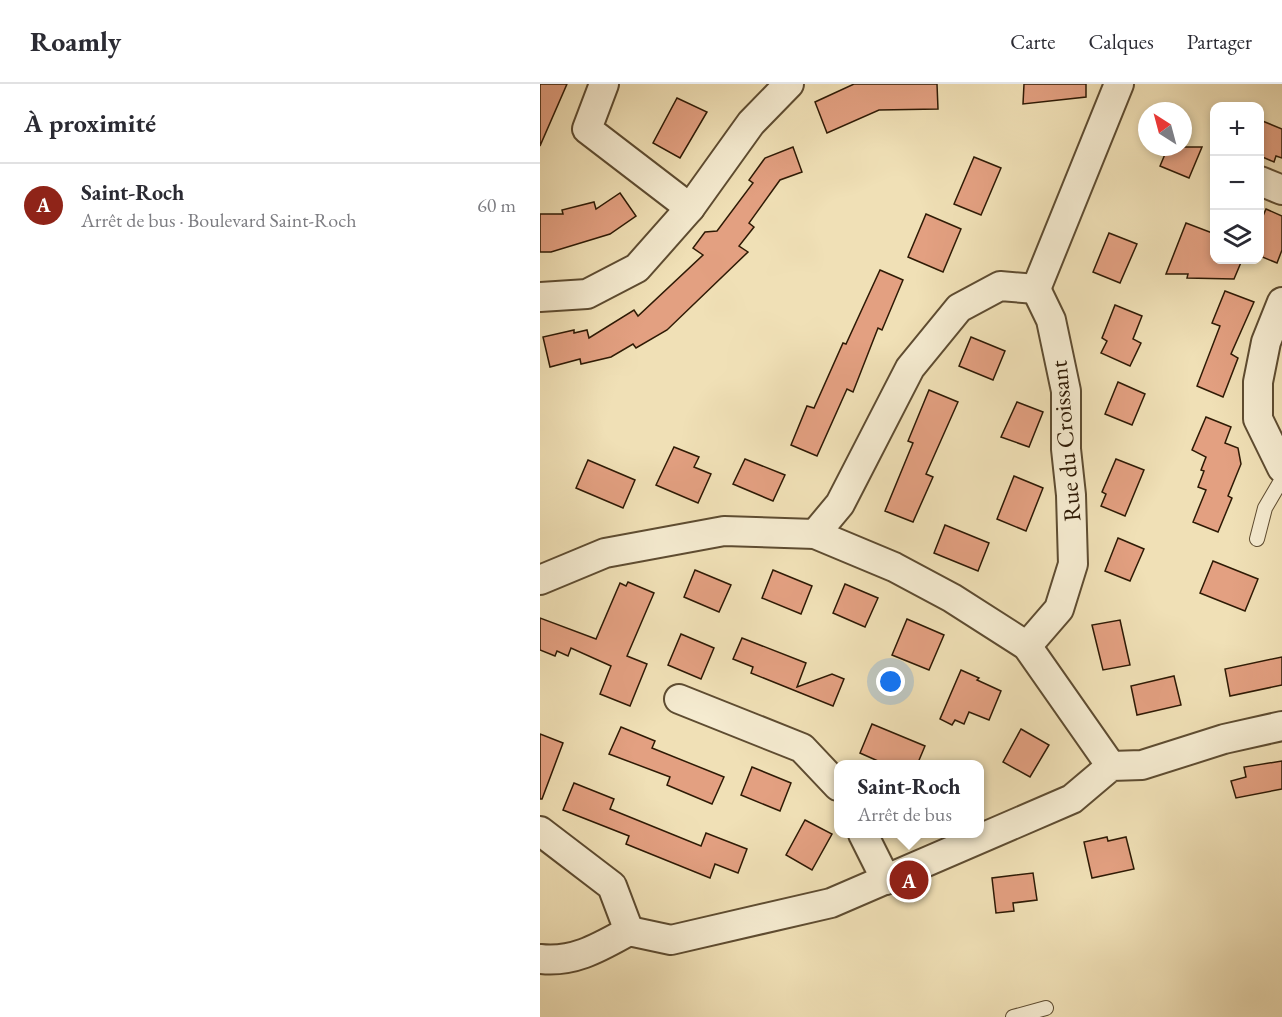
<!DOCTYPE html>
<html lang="fr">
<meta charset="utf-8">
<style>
:root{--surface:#fff;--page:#f2f2f3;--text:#2b2b33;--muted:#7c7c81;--line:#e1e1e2;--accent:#8f2418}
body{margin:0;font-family:"EB Garamond",serif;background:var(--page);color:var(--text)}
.controls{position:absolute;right:18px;top:18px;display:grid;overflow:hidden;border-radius:12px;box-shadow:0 3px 9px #0003}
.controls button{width:54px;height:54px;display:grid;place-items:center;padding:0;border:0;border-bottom:2px solid var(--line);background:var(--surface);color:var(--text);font:30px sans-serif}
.compass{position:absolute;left:598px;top:18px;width:54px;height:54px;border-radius:50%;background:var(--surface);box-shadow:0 3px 9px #0003;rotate:324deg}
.you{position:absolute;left:351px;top:598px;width:21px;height:21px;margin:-15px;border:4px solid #fff;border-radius:50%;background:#1a73e8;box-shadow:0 0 0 9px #1a73e833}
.badge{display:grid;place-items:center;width:39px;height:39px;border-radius:50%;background:var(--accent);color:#fff;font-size:20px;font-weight:700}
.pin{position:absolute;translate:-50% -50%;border:3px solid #fff;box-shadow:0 2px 6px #0006}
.popup{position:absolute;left:294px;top:676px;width:150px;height:78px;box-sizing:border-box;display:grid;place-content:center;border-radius:12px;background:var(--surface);filter:drop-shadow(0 2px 4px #0005);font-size:20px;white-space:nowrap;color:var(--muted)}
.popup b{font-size:22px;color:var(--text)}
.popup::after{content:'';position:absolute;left:50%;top:100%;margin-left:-12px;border:12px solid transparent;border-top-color:var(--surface)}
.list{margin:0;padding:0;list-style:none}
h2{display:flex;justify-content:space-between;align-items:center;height:78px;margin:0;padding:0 24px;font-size:26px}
h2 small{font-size:20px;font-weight:400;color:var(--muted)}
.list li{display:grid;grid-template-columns:39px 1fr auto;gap:18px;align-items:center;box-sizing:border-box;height:84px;padding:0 24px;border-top:2px solid var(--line)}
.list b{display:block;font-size:22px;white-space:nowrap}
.list p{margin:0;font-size:20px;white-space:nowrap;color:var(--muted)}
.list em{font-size:20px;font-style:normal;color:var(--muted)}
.icon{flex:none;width:33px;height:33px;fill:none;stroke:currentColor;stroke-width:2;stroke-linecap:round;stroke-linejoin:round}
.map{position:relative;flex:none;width:742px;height:933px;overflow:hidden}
header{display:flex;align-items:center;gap:36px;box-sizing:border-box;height:84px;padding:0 30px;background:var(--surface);border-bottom:2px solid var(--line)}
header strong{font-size:28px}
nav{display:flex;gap:33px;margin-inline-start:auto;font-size:21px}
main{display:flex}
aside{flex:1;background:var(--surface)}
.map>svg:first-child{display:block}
</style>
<header>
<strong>Roamly</strong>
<nav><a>Carte</a><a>Calques</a><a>Partager</a></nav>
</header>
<main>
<aside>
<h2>À proximité<small></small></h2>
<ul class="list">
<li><span class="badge">A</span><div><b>Saint-Roch</b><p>Arrêt de bus · Boulevard Saint-Roch</p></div><em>60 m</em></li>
</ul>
</aside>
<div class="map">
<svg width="742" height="933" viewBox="0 0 742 933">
<rect width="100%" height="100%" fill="#f0e0b6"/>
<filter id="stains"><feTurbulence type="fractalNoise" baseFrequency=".00333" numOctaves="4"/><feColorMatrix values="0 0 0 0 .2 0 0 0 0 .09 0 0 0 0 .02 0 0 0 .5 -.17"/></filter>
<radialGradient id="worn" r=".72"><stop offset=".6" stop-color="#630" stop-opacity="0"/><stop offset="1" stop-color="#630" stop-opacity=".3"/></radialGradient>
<g fill="#e3a081" stroke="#2e1a05" stroke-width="1.5">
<polygon points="0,0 27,0 0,62"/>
<polygon points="314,0 397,0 398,25 339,26 287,49 275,18"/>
<polygon points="484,0 546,0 546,13 483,20"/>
<polygon points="137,14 167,28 140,74 113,59"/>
<polygon points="720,36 742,45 742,74 736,72 734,78 720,72"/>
<polygon points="253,63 262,88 240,96 209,139 214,143 199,162 208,168 127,246 96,264 93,260 71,273 41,280 40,275 10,283 3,253 34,246 34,249 47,246 49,254 94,226 98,232 163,171 153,164 165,148 177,147 213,99 209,96 225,74"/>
<polygon points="628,63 662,63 649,94 620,82"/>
<polygon points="434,73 461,84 441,131 414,120"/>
<polygon points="80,109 96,132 70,150 11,168 0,168 0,130 23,130 22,126 54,118 56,125"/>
<polygon points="726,125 742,132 742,166 737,179 720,172 720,139"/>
<polygon points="386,130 421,145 403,188 368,173"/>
<polygon points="646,139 675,150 675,176 702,176 694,195 647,194 648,190 626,190"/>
<polygon points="569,149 597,160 580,199 553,188"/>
<polygon points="340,186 363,196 342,246 338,244 313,308 307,305 277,372 251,361 267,322 274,324 303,259 306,260"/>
<polygon points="685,207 714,218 691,270 698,274 683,313 657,302 680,242 672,239"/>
<polygon points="575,221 602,232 593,255 601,259 590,282 561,269 567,257 562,254"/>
<polygon points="431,253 465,267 453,296 419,282"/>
<polygon points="578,298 605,310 592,341 565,330"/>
<polygon points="389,306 418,318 386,390 393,393 373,438 345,427 373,359 368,357"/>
<polygon points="477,318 503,328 489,363 461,353"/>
<polygon points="666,333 691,343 685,359 698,364 701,380 688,412 692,414 678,448 653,438 666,406 658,403 664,387 661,386 666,373 652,366"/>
<polygon points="134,363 159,373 154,383 171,390 158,419 116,401"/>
<polygon points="205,375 245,391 233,417 193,400"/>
<polygon points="576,375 604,386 585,432 561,422 566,410 562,408"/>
<polygon points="48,376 95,396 83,424 36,404"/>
<polygon points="474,392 503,404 486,447 457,435"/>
<polygon points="405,441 449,459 438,487 394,469"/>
<polygon points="578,454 604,465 590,497 565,487"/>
<polygon points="673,477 718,495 705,527 660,509"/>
<polygon points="155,486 191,501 179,528 144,513"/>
<polygon points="233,486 272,502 261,530 222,514"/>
<polygon points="88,498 114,509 87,572 107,580 90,622 60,610 71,582 31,564 28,572 17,567 15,572 0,566 0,534 56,555 80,499 86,502"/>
<polygon points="305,500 338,514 325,543 293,529"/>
<polygon points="367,535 404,551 389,586 352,571"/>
<polygon points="580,536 590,581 563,586 552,541"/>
<polygon points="141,550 174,564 161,595 128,581"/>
<polygon points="202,554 266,579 257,603 292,590 304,595 293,622 211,589 213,583 193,575"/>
<polygon points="742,573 742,601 690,612 685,585"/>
<polygon points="421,586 439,594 437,596 461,607 449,636 429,628 424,640 415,636 412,641 400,635"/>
<polygon points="634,592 641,621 597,631 591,602"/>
<polygon points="332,640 385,662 377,681 347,681 320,669"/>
<polygon points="81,643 115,657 112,664 184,693 172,720 127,701 130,693 69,670"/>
<polygon points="481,645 509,661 490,693 463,678"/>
<polygon points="0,650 23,659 2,715 0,715"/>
<polygon points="742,677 742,705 696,714 691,697 706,693 704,683"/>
<polygon points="212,683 251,699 240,727 201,711"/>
<polygon points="34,699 74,715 70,725 161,762 166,749 207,765 198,789 175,780 170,794 86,760 89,752 23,726"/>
<polygon points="265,736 292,750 272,786 246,771"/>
<polygon points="567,753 568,757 586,753 594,785 552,794 544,758"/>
<polygon points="493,789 497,816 473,819 474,827 456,829 452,794"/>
</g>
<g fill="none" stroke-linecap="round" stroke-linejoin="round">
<defs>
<g id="lane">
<polyline points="717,455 725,424 742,395"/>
<polyline points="473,933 506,924"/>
</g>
<g id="street">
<polyline points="64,0 47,45 150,124"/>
<polyline points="720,97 742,106"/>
<polyline points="496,205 579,0"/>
<polyline points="0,213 47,210 97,184 150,124 211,39 249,0"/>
<polyline points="742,218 726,258 718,298 718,335 742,384"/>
<polyline points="275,450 300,420 370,284 419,224 460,202 496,205"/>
<polyline points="0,496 65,469 184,447 275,450 354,483 412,514 487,562 571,682"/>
<polyline points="487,562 519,525 533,480 531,411 526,365 526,307 511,236 496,205"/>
<polyline points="139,615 262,664 298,702"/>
<polyline points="0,747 72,802 89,847"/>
<polyline points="323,750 346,796"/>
<path d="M0 875C34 879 60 863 89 847L131 856 291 819 532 715 571 682 602 681 684 655 742 642"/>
</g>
</defs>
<use href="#lane" stroke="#5e4c31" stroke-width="16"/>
<use href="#street" stroke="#5e4c31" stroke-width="32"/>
<use href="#lane" stroke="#f5ebd0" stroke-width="14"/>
<use href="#street" stroke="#f5ebd0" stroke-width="28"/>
</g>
<g text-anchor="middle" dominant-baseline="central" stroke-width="6" stroke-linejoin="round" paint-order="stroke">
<g font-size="24" fill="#2e1a05" stroke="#f5ebd0">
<text transform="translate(525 357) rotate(-95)">Rue du Croissant</text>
</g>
</g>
<rect width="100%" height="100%" filter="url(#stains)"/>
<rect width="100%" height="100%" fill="url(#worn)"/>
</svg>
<div class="controls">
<button>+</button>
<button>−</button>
<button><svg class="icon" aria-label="layers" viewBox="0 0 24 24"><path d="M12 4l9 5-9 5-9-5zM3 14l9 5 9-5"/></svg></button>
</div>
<svg class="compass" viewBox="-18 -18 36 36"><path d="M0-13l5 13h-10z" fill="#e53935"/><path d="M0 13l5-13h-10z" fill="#7c7c81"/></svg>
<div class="you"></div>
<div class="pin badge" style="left:369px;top:796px">A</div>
<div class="popup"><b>Saint-Roch</b>Arrêt de bus</div>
</div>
</main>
